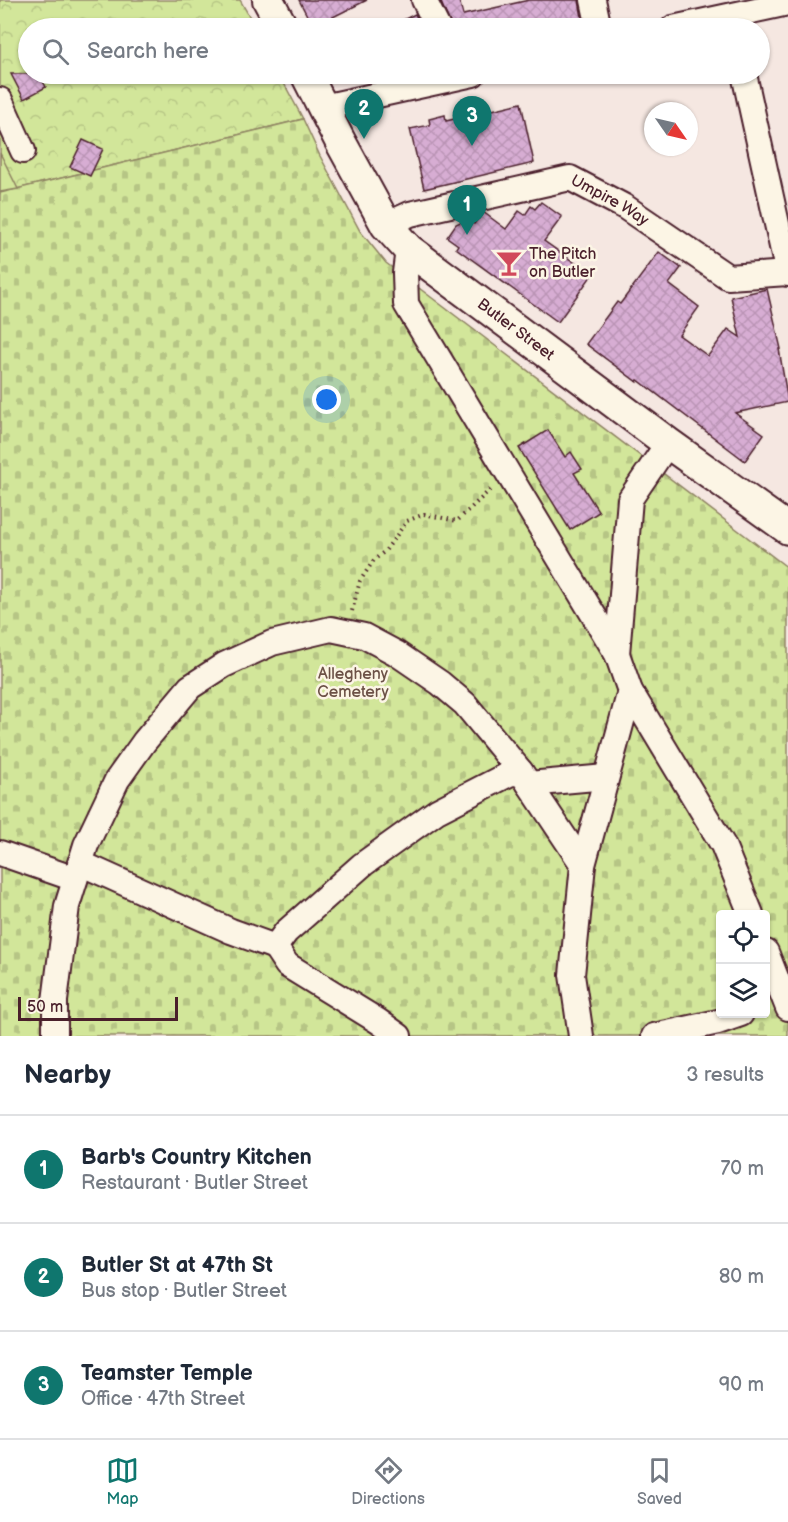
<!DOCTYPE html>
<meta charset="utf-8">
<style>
:root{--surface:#fff;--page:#f6f6f7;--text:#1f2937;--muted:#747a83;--line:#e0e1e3;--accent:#0f766e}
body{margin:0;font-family:"Balsamiq Sans",sans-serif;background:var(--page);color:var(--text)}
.controls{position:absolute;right:18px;bottom:18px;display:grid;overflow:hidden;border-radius:6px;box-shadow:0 2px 4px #0004}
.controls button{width:54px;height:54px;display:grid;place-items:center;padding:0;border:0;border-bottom:2px solid var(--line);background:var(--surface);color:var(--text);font:30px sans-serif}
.compass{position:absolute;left:644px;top:102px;width:54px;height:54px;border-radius:50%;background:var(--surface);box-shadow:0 2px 4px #0004;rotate:124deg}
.scale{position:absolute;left:18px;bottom:15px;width:160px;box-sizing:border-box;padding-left:6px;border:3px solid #4a1f2b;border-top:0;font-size:16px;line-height:21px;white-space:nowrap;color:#4a1f2b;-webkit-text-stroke:4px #fcf5e5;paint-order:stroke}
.you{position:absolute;left:327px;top:400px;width:21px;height:21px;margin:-15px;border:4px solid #fff;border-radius:50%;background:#1a73e8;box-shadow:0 0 0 9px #1a73e833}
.badge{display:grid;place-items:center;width:39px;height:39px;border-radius:50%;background:var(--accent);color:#fff;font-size:20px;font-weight:700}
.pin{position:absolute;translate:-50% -50px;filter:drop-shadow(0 2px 3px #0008)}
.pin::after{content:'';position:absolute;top:32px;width:21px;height:18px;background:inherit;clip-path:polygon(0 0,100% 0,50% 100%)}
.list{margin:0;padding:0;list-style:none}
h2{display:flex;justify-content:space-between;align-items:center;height:78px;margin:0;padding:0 24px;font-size:26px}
h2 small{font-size:20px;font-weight:400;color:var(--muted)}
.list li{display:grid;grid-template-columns:39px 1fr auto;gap:18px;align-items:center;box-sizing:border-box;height:108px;padding:0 24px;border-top:2px solid var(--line)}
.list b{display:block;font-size:22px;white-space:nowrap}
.list p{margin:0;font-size:20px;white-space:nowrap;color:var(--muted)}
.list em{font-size:20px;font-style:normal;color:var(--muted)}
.icon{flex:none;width:33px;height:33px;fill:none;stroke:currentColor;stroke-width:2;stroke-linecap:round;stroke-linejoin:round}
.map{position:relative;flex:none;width:788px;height:1036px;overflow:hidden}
.search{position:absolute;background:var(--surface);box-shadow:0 2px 4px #0004;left:18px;right:18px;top:18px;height:66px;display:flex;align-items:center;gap:15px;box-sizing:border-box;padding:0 21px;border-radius:33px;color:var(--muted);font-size:22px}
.sheet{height:402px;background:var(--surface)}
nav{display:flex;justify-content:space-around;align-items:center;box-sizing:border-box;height:84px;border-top:2px solid var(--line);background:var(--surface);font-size:16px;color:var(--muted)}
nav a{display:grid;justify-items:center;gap:3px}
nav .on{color:var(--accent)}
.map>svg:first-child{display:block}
</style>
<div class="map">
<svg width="788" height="1036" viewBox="0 0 788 1036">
<defs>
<pattern id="forest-crowns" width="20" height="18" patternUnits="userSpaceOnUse" patternTransform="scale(1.5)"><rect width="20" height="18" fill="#d2e69a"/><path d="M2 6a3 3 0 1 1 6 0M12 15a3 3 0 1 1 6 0" fill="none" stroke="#b6c585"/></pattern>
<pattern id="cemetery-stones" width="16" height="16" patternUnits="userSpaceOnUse" patternTransform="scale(1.5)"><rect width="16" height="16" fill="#d2e69a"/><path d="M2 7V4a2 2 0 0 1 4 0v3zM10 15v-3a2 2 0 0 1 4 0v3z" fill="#b6c585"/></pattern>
<pattern id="building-cross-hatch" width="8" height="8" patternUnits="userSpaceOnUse" patternTransform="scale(1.5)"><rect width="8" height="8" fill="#d7add3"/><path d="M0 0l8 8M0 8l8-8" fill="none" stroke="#ba94b5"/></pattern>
</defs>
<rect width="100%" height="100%" fill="#f5e7e1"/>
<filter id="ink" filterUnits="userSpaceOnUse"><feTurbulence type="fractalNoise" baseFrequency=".0167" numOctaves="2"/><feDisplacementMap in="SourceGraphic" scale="12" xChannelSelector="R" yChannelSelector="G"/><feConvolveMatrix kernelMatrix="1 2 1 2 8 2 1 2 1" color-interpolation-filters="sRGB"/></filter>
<g filter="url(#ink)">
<polygon fill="url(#forest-crowns)" stroke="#8e8262" stroke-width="1.5" points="0,0 240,0 256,28 28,28 28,74 279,74 303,119 0,193"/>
<path fill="url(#cemetery-stones)" stroke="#8e8262" stroke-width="1.5" fill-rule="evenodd" d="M303 119 320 156 360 231 386 263 788 568V1036H0V193ZM720 914H766V1014H720Z"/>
<polygon fill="#d2e69a" stroke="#8e8262" stroke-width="1.5" points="0,153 18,189 0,192"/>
<g fill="url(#building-cross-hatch)" stroke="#4a1f2b" stroke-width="1.5">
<polygon points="299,0 367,0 313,27"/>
<polygon points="440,0 459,0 463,15 529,0 579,0 583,24 563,28 452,28"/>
<polygon points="415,14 422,28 387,28"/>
<polygon points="11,74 39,74 46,87 24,99"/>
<polygon points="521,103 534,163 424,189 410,129 430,125 429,119 445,115 446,121"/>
<polygon points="83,140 103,149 90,176 70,167"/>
<polygon points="541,202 562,217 544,241 592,275 558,322 456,248 458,245 447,237 456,224 467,219 474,224 483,212 506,229 519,211 525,215 531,206 535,209"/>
<polygon points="659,252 681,268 669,284 699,307 679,335 708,356 728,329 740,337 731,297 767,289 781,349 779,349 788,402 735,413 764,434 745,461 638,380 637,382 586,344 617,302 620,304"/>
<polygon points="548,430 565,457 571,452 582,469 574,473 599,512 570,530 519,448"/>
</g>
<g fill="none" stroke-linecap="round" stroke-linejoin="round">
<defs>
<g id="minor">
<polyline points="424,0 438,28"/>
<polyline points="593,0 599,28"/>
<polyline points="673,28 788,3"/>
<polyline points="744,74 788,274"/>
<polyline points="0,100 23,151"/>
<polyline points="323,107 473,74"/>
<path id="s1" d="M386 225 410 214 570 178 625 207 728 277 788 273"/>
<polyline points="408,249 405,273 406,304 617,654 630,691 723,845 751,914"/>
<polyline points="617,654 630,499 668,443"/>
<polyline points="529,784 606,777"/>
<polyline points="0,853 75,879"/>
<polyline points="80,863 231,931 275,947"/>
<polyline points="766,952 788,1008"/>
<polyline points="55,1036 55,1001 67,906 86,845 117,780 144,742 190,687 224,665 272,643 331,629 364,636 396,653 440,683 465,704 521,772"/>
<polyline points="399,1036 378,1021 287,965 275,947 286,932 362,865 437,811 509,774 521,772 583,865"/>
<polyline points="581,1036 572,975 583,865 630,691"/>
<polyline points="654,1036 718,1022 741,1014"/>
</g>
<g id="major">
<polyline points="268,0 283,28"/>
<path id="s2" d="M306 74 340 141 386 225 408 249 668 443 788 529"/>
</g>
</defs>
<use href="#minor" stroke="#4a1f2b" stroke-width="28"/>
<use href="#major" stroke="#4a1f2b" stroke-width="34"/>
<polyline stroke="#4a1f2b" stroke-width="4" stroke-dasharray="1.5 4.5" stroke-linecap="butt" points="352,611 360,581 374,560 385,551 407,521 424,514 457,521 492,488"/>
<use href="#minor" stroke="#fcf5e5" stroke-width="24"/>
<use href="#major" stroke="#fcf5e5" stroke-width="30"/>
</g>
</g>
<defs>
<symbol id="bar-bare" viewBox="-9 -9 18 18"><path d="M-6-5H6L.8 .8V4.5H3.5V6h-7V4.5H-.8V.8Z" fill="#d1495b" stroke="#fcf5e5" stroke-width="2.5" paint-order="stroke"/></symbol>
</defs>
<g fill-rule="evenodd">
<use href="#bar-bare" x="490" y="244" width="38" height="38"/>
</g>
<g text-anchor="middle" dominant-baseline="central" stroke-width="5" stroke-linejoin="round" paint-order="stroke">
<g font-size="16" fill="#4a1f2b" stroke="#fcf5e5">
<text stroke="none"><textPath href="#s1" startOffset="236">Umpire Way</textPath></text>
<text stroke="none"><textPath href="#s2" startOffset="338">Butler Street</textPath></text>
</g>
<g font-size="16" fill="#4a1f2b" stroke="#fcf5e5" text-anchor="start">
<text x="529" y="254">The Pitch<tspan x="529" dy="18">on Butler</tspan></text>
</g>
<g font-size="16" fill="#6c5147" stroke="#fcf5e5">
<text x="353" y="674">Allegheny<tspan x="353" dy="18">Cemetery</tspan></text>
</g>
</g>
</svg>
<div class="controls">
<button><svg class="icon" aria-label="locate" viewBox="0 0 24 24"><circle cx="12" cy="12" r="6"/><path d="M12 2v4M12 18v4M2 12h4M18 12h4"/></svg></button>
<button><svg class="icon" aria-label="layers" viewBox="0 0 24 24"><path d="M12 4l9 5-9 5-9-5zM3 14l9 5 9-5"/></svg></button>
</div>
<svg class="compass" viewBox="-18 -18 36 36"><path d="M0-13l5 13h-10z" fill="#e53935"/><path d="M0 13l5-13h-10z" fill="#747a83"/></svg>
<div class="scale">50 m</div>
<div class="you"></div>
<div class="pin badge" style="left:467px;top:235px">1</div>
<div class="pin badge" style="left:364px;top:139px">2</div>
<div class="pin badge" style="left:472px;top:146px">3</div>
<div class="search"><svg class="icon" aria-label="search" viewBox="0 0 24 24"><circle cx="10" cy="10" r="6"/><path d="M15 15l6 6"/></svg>Search here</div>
</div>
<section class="sheet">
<h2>Nearby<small>3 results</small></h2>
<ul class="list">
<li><span class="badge">1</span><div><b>Barb's Country Kitchen</b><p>Restaurant · Butler Street</p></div><em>70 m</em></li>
<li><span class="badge">2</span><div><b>Butler St at 47th St</b><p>Bus stop · Butler Street</p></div><em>80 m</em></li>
<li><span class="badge">3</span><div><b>Teamster Temple</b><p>Office · 47th Street</p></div><em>90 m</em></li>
</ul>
</section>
<nav>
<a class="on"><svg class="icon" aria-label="map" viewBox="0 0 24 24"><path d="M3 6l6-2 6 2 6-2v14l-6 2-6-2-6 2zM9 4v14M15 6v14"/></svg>Map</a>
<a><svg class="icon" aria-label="directions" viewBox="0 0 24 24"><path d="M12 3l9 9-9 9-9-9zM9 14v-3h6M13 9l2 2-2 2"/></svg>Directions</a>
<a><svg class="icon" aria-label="saved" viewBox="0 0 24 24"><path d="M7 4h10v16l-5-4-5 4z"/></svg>Saved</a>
</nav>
